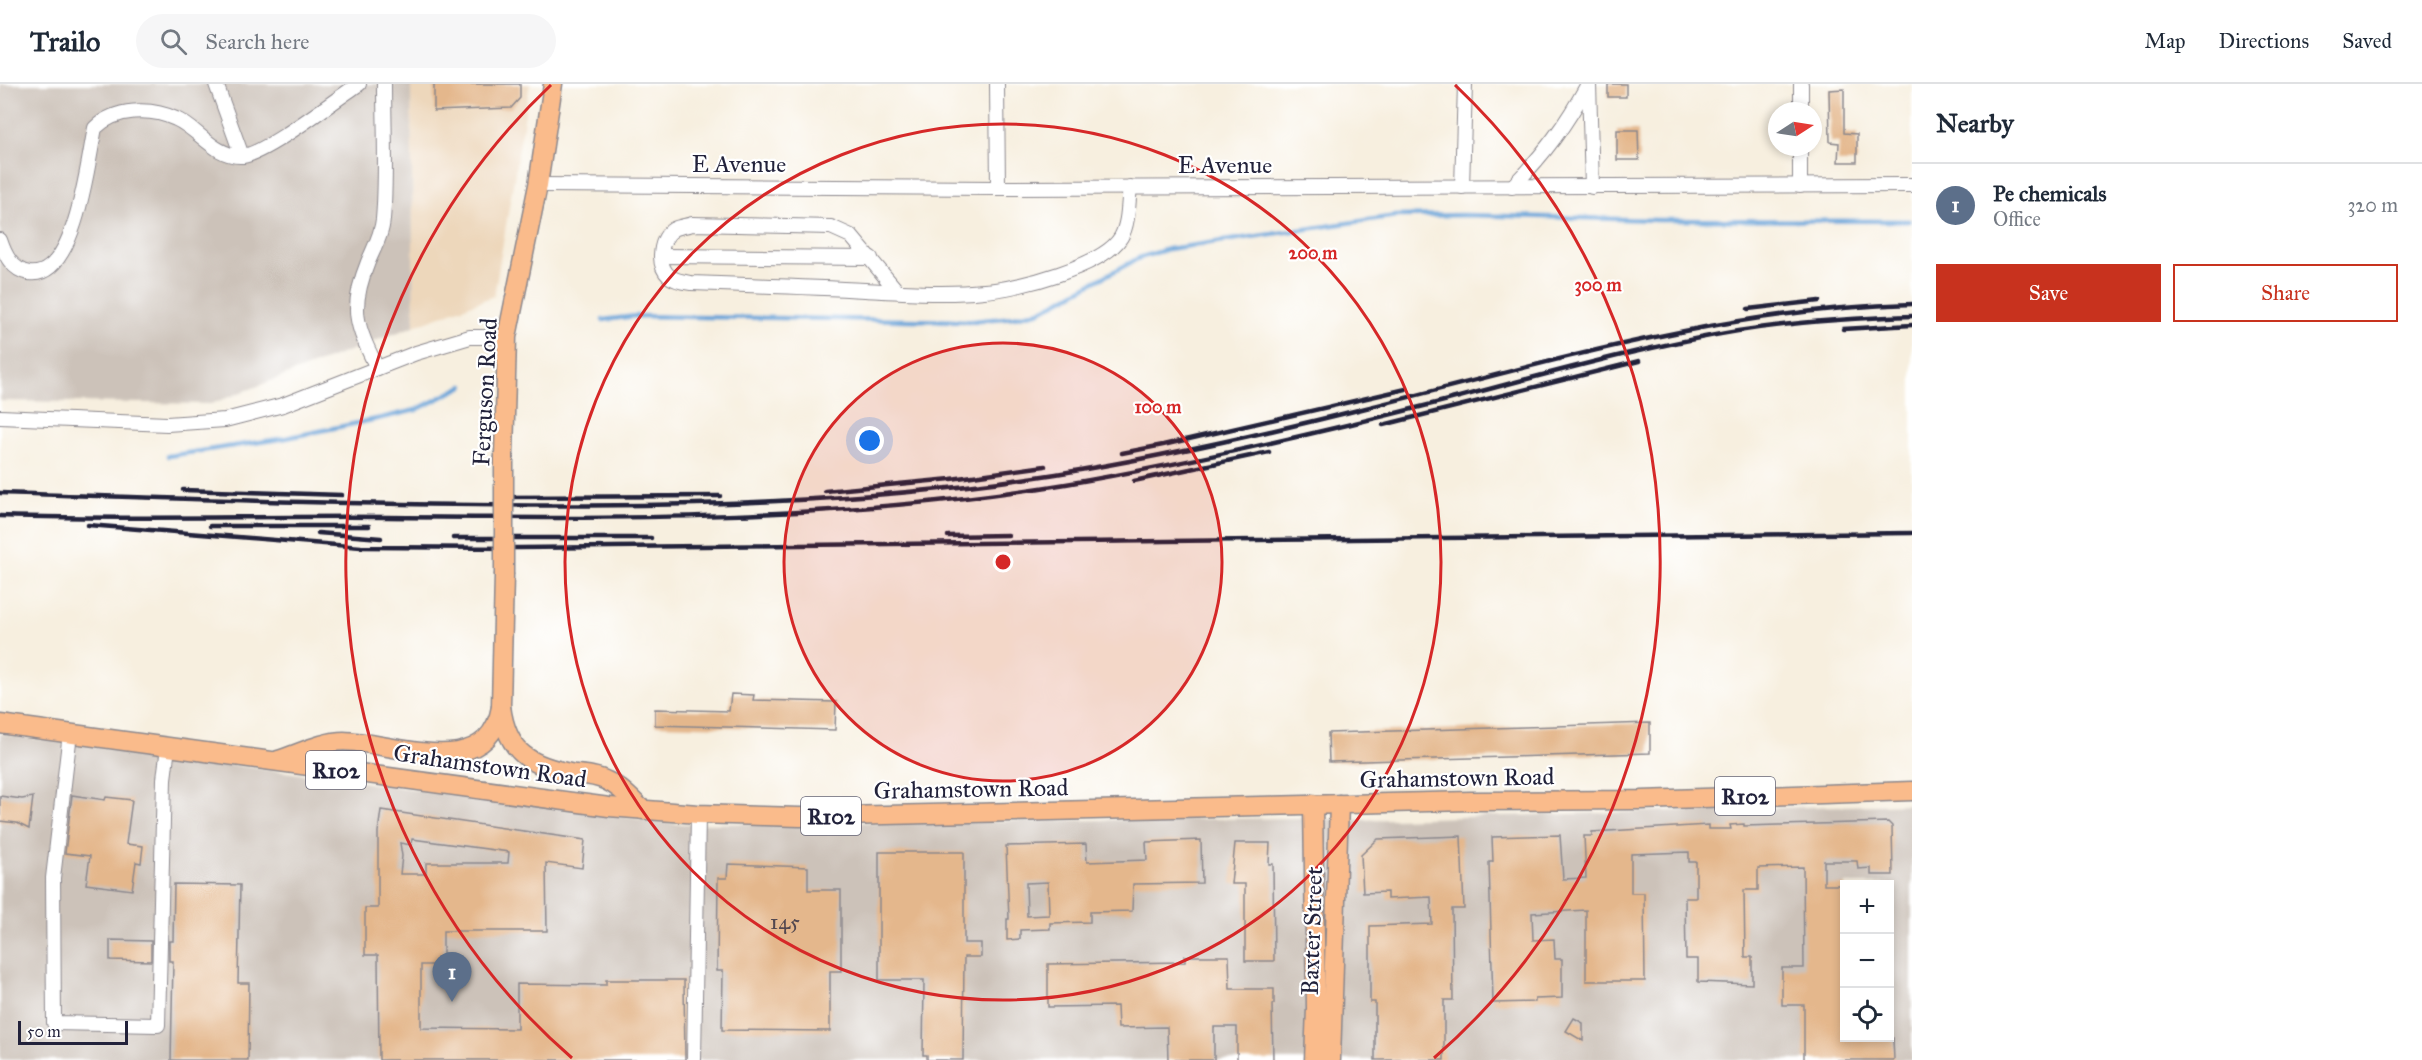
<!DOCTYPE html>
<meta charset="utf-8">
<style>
:root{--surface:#fff;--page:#f6f6f7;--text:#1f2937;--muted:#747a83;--line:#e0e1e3;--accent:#c8321e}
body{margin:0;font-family:"IM FELL Great Primer",serif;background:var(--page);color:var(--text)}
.controls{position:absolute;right:18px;bottom:18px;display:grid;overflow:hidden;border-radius:0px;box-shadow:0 3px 9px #0003}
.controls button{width:54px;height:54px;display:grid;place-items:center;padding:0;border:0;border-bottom:2px solid var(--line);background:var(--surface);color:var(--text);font:30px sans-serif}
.compass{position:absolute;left:1768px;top:18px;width:54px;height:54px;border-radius:50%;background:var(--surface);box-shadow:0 3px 9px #0003;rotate:78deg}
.scale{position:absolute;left:18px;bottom:15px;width:110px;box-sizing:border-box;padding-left:6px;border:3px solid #22223b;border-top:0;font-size:16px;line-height:21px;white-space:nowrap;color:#22223b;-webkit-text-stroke:4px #fff;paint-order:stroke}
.you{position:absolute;left:870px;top:357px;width:21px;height:21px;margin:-15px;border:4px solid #fff;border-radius:50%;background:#1a73e8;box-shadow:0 0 0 9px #1a73e833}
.badge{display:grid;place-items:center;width:39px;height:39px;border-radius:50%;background:var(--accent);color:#fff;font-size:20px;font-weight:700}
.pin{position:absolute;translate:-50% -50px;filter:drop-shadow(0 2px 3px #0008)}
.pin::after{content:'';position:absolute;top:32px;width:21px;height:18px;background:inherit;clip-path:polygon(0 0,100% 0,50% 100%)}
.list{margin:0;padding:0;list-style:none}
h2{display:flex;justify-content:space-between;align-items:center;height:78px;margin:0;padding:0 24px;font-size:26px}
h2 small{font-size:20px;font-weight:400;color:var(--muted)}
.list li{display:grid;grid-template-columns:39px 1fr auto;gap:18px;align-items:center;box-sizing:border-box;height:84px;padding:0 24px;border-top:2px solid var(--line)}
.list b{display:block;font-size:22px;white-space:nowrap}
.list p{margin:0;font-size:20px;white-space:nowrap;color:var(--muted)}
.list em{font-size:20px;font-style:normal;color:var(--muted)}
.actions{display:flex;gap:12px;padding:18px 24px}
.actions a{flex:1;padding:14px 0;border:2px solid var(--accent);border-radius:0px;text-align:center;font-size:21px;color:var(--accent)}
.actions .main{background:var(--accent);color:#fff}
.icon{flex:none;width:33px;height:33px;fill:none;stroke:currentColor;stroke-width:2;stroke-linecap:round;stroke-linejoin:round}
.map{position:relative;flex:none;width:1912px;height:976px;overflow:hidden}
header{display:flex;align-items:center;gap:36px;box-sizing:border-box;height:84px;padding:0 30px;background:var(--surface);border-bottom:2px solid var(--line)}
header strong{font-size:28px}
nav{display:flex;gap:33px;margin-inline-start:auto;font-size:21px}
.search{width:420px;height:54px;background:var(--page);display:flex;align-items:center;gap:15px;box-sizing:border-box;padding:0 21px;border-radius:33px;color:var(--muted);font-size:22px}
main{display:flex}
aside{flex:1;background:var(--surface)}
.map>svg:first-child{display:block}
</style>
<header>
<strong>Trailo</strong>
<div class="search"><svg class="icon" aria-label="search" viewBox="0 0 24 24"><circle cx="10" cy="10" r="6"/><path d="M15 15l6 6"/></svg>Search here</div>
<nav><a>Map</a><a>Directions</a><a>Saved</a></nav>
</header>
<main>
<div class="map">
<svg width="1912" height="976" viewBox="0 0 1912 976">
<rect width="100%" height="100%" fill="#fff"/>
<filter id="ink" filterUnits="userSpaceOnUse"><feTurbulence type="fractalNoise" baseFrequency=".0167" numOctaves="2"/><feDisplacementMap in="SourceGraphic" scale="12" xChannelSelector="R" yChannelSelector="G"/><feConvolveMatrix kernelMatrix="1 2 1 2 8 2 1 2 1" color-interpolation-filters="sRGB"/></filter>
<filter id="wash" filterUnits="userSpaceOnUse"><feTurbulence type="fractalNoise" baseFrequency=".008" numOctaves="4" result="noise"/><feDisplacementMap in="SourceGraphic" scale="24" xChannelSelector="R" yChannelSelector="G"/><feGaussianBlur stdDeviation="1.35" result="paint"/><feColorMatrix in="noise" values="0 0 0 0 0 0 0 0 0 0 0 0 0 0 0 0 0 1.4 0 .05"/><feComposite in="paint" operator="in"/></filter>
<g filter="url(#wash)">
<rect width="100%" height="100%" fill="#f7efdf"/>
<polygon fill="#edd7bb" points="411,0 530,0 494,212 414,242"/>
<g fill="#ccc2b9" fill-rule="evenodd">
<polygon points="0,0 411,0 414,242 211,320 0,317"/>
<path d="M0 650 677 740 1304 734 1358 736 1912 720V976H0ZM1844 800H1890V954H1844Z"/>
</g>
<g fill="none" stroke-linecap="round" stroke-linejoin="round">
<g stroke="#67a3d8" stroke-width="4.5">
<polyline points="603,236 636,232 973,237 1014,233 1040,227 1139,174 1168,165 1396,132 1465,131 1657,136 1909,137"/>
<polyline points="168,372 286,354 377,335 416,326 463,302"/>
</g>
</g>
<g id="blocks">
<g fill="#e4b78c" fill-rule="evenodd">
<polygon points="434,0 520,0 520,14 511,24 434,27"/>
<rect x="1608" y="0" width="18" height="13"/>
<polygon points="1844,5 1844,49 1857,50 1857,78 1838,78 1839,59 1830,58 1829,6"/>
<polygon points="1617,46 1638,46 1639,76 1617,76"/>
<polygon points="731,610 754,611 753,616 836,618 835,646 655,641 655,625 729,627"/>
<polygon points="1650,639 1650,669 1329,678 1328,649"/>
<polygon points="72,711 105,716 106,713 132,716 126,760 143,762 141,779 136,778 132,806 86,800 90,772 65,769"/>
<polygon points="0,712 22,715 33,713 29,745 17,739 0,737"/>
<path d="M381 726 585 756 582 784 546 779 547 847H443V881H421V944L517 945V900L606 901V896H684L685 976H379L378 871H365V824H378V748ZM412 755 509 768 508 779H426V790H400L402 772 400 759 411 761Z"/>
<polygon points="1888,738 1892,742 1893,791 1871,791 1871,784 1858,785 1857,777 1824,777 1824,801 1845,801 1845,954 1893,954 1894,976 1804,976 1804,921 1782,921 1782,884 1804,884 1803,783 1758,784 1758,806 1744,806 1745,873 1752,873 1752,900 1698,898 1698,875 1686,875 1685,814 1696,814 1696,778 1689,778 1689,768 1631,770 1631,809 1644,809 1645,897 1586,897 1586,826 1532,829 1533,856 1554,855 1555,875 1562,875 1562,914 1535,915 1535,918 1493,919 1489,778 1493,778 1492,753 1560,751 1563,795 1586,794 1584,752 1592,752 1592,748 1708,741 1708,745 1731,745 1730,741 1744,740 1744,742"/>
<polygon points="1461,752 1464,825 1452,825 1453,916 1444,916 1444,976 1375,976 1375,918 1370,918 1370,842 1432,840 1431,813 1387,815 1387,808 1363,809 1361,771 1378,755"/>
<path d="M1201 756 1202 799 1133 800 1132 827 1090 828V838L1050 839V845L1020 846V855L1007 856V835H1009L1006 762 1086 760 1087 778 1147 776 1146 758ZM1048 798 1049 831 1027 832 1026 799Z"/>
<polygon points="1235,759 1270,759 1269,780 1273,780 1274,877 1245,877 1245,800 1231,800"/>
<polygon points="879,768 964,768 964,859 981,859 981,873 964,873 963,976 927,976 927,971 923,971 924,896 879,896"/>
<polygon points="728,780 808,783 808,806 841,806 841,887 830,887 830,947 722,946 723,887 717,887 718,794 727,794"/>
<polygon points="174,800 240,801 238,899 249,899 248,976 171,976 173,877 169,877 169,857 173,857"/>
<polygon points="110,856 151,857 151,877 110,876"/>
<polygon points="1185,872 1229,872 1230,905 1274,905 1274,920 1272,920 1273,976 1237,976 1237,943 1214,943 1214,976 1168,976 1167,943 1118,944 1117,922 1048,923 1048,880 1185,878"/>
<polygon points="1574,934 1583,939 1583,957 1566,947"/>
</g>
</g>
</g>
<g filter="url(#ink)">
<use href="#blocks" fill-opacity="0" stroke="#8c888d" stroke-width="1.5"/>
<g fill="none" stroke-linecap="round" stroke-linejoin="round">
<defs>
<g id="minor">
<polyline points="216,0 242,72"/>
<polyline points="997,0 998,104"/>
<polyline points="1589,0 1592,103"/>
<polyline points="1801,27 1801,0"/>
<polyline points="538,101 998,104 1912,101"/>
<polyline points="1800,102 1800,63"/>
<polyline points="1462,103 1465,0"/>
<path d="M1512 103C1545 69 1566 41 1588 0"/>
<path d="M0 156C5 171 12 186 29 189 76 196 88 75 95 44 115 24 151 23 176 35 199 45 215 74 243 72 265 70 336 15 359 0"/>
<polyline points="661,172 871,174"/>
<path d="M897 207 851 152 831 143 692 140C687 142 679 142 674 145 660 154 656 180 669 192 675 197 684 198 691 199 749 201 807 203 865 206 904 208 945 211 984 207 1017 205 1104 182 1121 153 1129 139 1128 119 1130 103"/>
<path d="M377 284C356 241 349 225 368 178 374 164 382 150 383 135 387 90 384 45 384 0"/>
<polyline points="0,333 167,340 225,336 283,321 416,269 470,253 507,253"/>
<polyline points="70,649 53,794 54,939 158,941 164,695 168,663"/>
<polyline points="694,976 698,730"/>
</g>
<g id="major">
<polyline points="504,372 507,253 538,101 553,0"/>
<path d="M504 491 501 622C507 670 531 682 575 690 586 691 598 692 607 697 621 703 632 716 643 726"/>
<polyline points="0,640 609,723 698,730 800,733 1471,717 1641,716 1912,707"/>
<path d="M278 676C298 670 323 657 344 657 393 658 488 700 501 623"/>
<polyline points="1313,720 1316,924 1314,976"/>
<polyline points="1331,976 1339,720"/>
</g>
</defs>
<use href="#minor" stroke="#8c888d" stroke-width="16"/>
<use href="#major" stroke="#8c888d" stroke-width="21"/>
<use href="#minor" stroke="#fff" stroke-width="14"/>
<use href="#major" stroke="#fabb8b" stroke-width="18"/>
<g stroke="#22223b" stroke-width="4.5">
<polyline points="1748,225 1819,217"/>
<polyline points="1843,245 1912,241"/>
<polyline points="1383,341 1639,277"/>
<polyline points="1122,369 1163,361 1406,305"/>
<polyline points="1134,397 1269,368"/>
<polyline points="183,406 342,411"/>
<polyline points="825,407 951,395 1045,382"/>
<path d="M0 409C159 414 317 420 476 421 670 423 864 420 1056 390 1162 373 1267 349 1370 323 1551 278 1724 225 1912 220"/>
<polyline points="498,413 720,412"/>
<path d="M0 432C129 436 259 432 388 433 615 435 842 437 1066 400 1190 379 1314 350 1436 319 1536 293 1636 264 1738 247 1795 238 1854 234 1912 232"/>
<polyline points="88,441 361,463 520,464 1912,449"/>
<polyline points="210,442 369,442"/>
<polyline points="318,449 381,454"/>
<polyline points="948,452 1008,451"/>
<polyline points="453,454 651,454"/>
</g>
<defs>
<polyline id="major-bridge" points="504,491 504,372"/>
</defs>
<use href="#major-bridge" stroke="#8c888d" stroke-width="21" stroke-linecap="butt"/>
<use href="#major-bridge" stroke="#fabb8b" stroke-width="18"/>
</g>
</g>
<circle cx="1003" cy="478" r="219" fill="#d62828" fill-opacity=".12"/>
<g fill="none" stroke="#d62828" stroke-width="3">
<circle cx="1003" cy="478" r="219"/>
<circle cx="1003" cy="478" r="438"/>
<path d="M572 974A657 657 0 0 1 551 1M1455 1A657 657 0 0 1 1434 974"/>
</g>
<g text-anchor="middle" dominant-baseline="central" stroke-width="4.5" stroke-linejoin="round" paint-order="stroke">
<g font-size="21" fill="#52474f">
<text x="785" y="838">145</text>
</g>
<g fill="#fff" stroke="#646476" stroke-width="1.5">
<rect x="306" y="667" width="60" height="38" rx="4.5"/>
<rect x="1715" y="693" width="60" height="38" rx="4.5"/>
<rect x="801" y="713" width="60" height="38" rx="4.5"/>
</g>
<g font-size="22" font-weight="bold" fill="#22223b">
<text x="336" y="686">R102</text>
<text x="1745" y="712">R102</text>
<text x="831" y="732">R102</text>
</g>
<g font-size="24" fill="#22223b" stroke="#fff">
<text x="739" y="80">E Avenue</text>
<text x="1225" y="81">E Avenue</text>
<text transform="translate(485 308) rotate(-87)">Ferguson Road</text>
<text transform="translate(490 682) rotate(8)">Grahamstown Road</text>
<text transform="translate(1457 694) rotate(-1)">Grahamstown Road</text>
<text transform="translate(971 705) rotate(-1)">Grahamstown Road</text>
<text transform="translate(1312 847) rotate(-88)">Baxter Street</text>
</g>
</g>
<circle cx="1003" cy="478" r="9" fill="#d62828" stroke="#fff" stroke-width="3"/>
<g font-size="18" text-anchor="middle" font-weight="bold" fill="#d62828" stroke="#fff" stroke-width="4.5" stroke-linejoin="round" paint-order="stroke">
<text x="1313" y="175">200 m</text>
<text x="1598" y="207">300 m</text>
<text x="1158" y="329">100 m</text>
</g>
</svg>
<div class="controls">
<button>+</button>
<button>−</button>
<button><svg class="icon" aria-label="locate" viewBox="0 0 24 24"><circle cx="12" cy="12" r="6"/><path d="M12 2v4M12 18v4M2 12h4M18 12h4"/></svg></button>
</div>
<svg class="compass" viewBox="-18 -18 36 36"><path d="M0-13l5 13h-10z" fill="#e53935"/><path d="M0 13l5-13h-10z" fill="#747a83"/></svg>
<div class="scale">50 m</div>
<div class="you"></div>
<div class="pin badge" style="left:452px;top:918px;background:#5c6f8a">1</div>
</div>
<aside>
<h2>Nearby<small></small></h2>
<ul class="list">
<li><span class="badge" style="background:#5c6f8a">1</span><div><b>Pe chemicals</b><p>Office</p></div><em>320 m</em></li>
</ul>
<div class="actions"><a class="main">Save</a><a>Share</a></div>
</aside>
</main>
